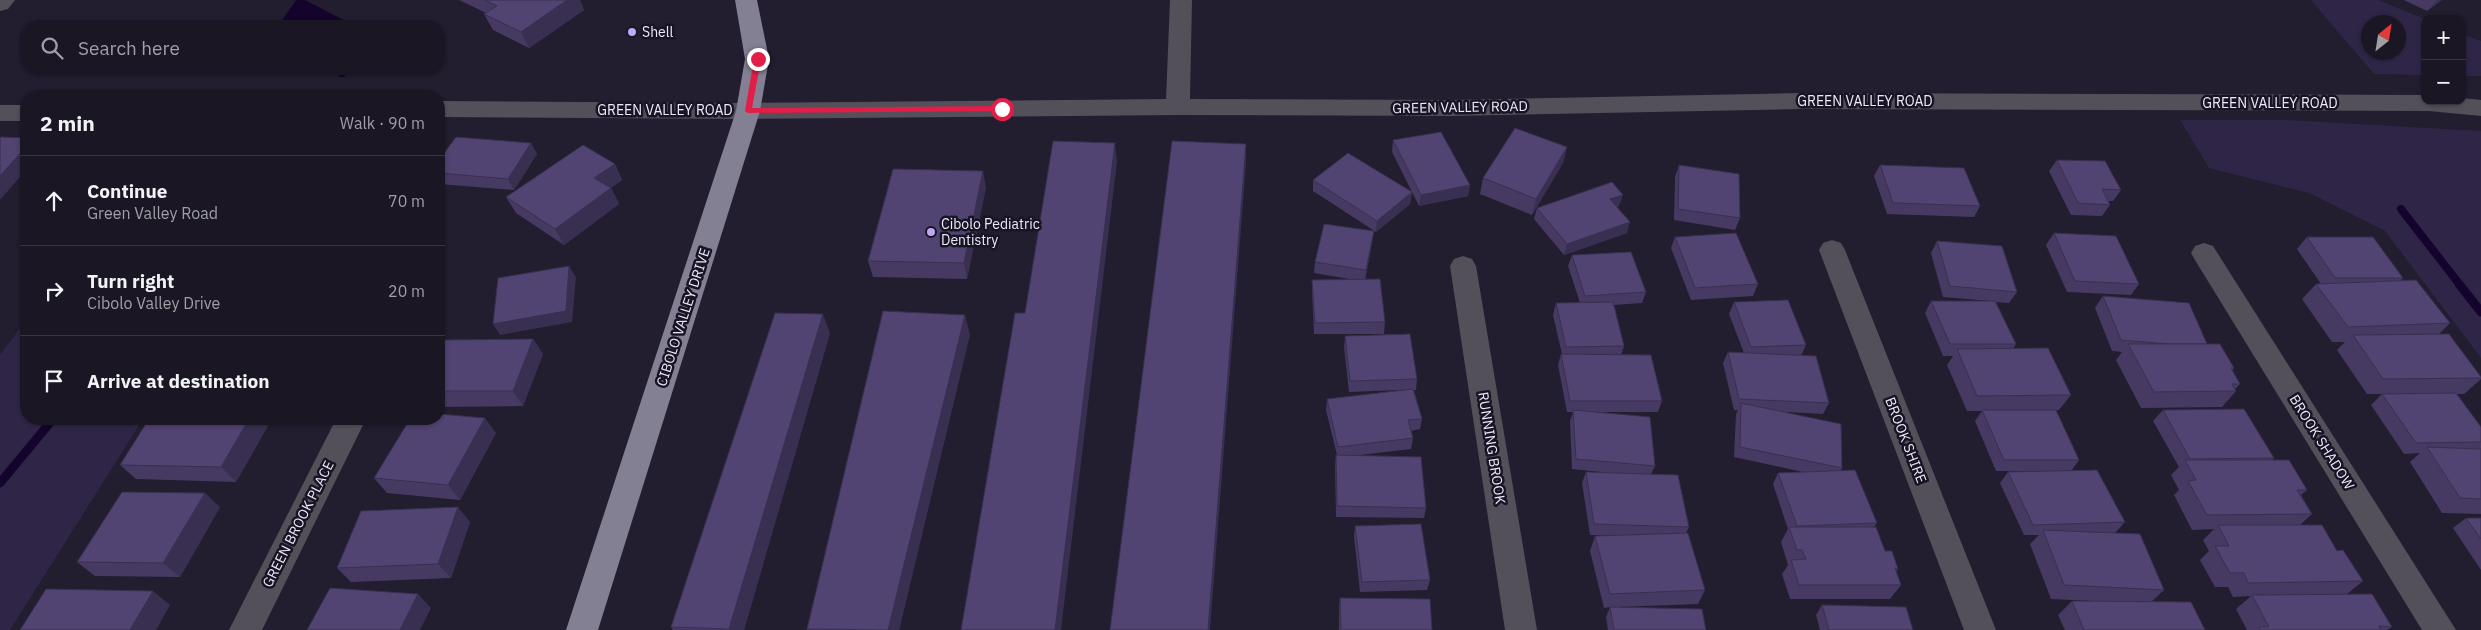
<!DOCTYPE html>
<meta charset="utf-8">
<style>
:root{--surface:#1a1623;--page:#272330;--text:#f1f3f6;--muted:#9f9fa6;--line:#383541}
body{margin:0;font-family:"IBM Plex Sans",sans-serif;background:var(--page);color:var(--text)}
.controls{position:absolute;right:15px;top:15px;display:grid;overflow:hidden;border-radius:10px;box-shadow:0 1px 4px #0004}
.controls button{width:45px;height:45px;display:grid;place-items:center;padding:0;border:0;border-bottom:1px solid var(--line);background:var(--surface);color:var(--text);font:25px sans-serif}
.compass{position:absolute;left:2361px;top:15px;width:45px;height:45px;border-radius:50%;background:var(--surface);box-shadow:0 1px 4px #0004;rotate:30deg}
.stop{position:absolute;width:15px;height:15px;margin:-11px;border:4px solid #e11d48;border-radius:50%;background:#fff}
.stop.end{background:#e11d48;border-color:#fff;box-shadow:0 1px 5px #0008}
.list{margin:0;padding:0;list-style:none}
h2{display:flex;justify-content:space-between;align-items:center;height:65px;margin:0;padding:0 20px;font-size:21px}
h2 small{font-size:16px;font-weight:400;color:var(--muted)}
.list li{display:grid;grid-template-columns:32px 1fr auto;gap:15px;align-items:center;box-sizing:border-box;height:90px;padding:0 20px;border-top:1px solid var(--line)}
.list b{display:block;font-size:19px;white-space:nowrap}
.list p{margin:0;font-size:16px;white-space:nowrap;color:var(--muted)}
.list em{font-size:16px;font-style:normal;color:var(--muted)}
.icon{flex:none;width:28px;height:28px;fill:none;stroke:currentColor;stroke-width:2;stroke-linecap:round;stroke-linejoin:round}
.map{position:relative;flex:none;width:2481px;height:630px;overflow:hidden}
.search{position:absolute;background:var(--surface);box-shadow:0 1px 4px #0004;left:20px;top:20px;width:425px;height:55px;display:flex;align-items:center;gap:12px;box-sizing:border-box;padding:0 18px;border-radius:20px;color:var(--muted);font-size:19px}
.panel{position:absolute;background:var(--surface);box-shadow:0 1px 4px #0004;left:20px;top:90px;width:425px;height:335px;border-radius:20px}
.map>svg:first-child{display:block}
</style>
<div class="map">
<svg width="2481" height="630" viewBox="0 0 2481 630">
<rect width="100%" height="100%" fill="#221d2f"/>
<g fill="#2f2547" fill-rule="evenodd">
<path d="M2311 0H2378L2425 19V75L2374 74ZM2398 22V52H2368V22Z"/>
<polygon points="2462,34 2481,41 2481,76 2462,76"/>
<polygon points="2180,120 2284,120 2481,131 2481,358 2385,231 2309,193 2209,168"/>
<polygon points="26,320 26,419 143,419 10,630 0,630 0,355"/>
</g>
<polygon fill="#14042d" points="296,0 305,0 355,26 278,26"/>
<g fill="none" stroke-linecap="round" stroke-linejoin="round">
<g stroke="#14042d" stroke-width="8">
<polyline points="342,73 343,69"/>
<polyline points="2401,209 2460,285"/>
</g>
<g stroke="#14042d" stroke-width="9">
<polyline points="2459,284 2481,312"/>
<polyline points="0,483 53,419"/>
</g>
<g fill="#53505a" fill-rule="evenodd">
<polygon points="0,0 15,0 8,9 0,11"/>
<polygon points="1170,0 1192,0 1190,99 1450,100 1801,93 2425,95 2425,101 2462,101 2462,98 2481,100 2481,116 2429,111 1801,109 1450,116 1178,115 748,119 439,117 439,101 748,103 1166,99"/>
<rect x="0" y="105" width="26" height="16"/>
<polygon points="1832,240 1841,243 1845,250 1996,630 1964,630 1819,250 1823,243"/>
<polygon points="2204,243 2213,246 2456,630 2422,630 2195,260 2191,253 2195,246"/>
<polygon points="1463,256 1472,259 1476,266 1537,630 1505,630 1450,266 1454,259"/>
<polygon points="336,419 366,419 262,630 229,630"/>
</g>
<polygon fill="#848093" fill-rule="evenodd" points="735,0 757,0 769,59 760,111 598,630 566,630 736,111 745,59"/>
</g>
<g fill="#463a62">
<polygon points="459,0 580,0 584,10 529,48 493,30 484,14 486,13"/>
<polygon points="2404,0 2442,0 2427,11"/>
<polygon points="1393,140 1470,185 1468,196 1419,206 1392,152"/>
<polygon points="531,143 537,154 514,190 439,184 439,151 445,152"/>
<polygon points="1567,147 1563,163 1532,215 1480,194 1483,178"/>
<polygon points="2057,160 2121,190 2113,201 2108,201 2110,205 2102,216 2071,215 2049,171"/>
<polygon points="615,164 622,180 611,188 619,204 564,245 516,213 506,197"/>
<polygon points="1679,165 1740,218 1735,230 1674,220 1675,177"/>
<polygon points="1880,165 1980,206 1974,217 1887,214 1874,176"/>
<polygon points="1313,180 1412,192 1410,204 1376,232 1313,191"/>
<polygon points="986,187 967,279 873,277 868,261"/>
<polygon points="1619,206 1617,207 1627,233 1564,255 1534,219 1537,208"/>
<polygon points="2054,233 2139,284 2131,295 2067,292 2046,245"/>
<polygon points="1675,237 1758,284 1753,296 1691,300 1671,248"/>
<polygon points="2307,237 2403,278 2400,281 2450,323 2439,334 2481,377 2481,379 2464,394 2456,394 2481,427 2481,514 2442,513 2410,462 2420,453 2404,454 2371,405 2382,394 2367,394 2337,350 2345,342 2332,342 2302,299 2316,284 2321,284 2297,249"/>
<polygon points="1937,241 2017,292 2009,303 1996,302 2016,344 2013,349 2071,395 2059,410 2054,410 2079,460 2071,471 2125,522 2115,533 2109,533 2164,590 2151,602 2205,630 2065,630 2058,615 2072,601 2094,601 2051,599 2030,544 2039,535 2024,535 2000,483 2008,472 2062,471 1996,471 1975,421 1982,411 1967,411 1947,365 1953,356 1943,356 1925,313 1931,301 1991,301 1943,297 1931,253"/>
<polygon points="1372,243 1365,280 1385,322 1384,334 1314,334 1312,291 1312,280 1355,280 1314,273 1315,262"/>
<polygon points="1572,255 1646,292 1642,303 1614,305 1624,346 1621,355 1662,401 1658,412 1595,412 1655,466 1651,474 1689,527 1686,533 1705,590 1698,604 1619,607 1706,630 1608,630 1606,617 1610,607 1604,608 1590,551 1595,536 1622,535 1590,535 1582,483 1586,472 1610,473 1572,469 1570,421 1573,412 1567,412 1558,365 1561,354 1562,354 1553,315 1556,303 1580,303 1568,266"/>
<polygon points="2103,296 2207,344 2234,368 2232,371 2240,384 2235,389 2236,391 2222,407 2141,408 2116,360 2122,352 2112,351 2095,308"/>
<polygon points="1734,302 1806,345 1801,356 1829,403 1823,414 1786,412 1842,468 1841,471 1877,523 1874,527 1885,551 1898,569 1896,571 1901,585 1890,599 1790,599 1782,574 1788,565 1781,542 1788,529 1773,484 1778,473 1803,472 1734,457 1736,414 1738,410 1734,410 1723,363 1728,352 1744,353 1729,314"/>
<polygon points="830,333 744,630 673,630 671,627"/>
<polygon points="970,334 899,630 807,630 807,629"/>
<polygon points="1345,336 1417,379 1416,390 1414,390 1422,419 1420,429 1411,431 1413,438 1411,449 1352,456 1426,508 1424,518 1336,517 1335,466 1336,455 1337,455 1326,410 1327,399 1402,390 1349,392 1344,347"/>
<polygon points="533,339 543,354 523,406 439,407 439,343"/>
<polygon points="2163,410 2274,458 2272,460 2307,490 2301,495 2312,514 2300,525 2337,551 2363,581 2347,594 2392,627 2387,630 2247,630 2236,609 2251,596 2233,597 2228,587 2215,587 2200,560 2209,551 2203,540 2214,529 2192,530 2174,495 2179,490 2171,475 2179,467 2153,421"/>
<polygon points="149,419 264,419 269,424 236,482 136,479 120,465"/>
<polygon points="496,433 460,500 387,493 374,478"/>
<polygon points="220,507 180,577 95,576 77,562"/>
<polygon points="2466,518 2481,518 2481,570 2453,528"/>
<polygon points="470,522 451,578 351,582 337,568"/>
<polygon points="1355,526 1430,580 1427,590 1360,592 1354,536"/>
<polygon points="1340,598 1432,630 1339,630 1339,607"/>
<polygon points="1822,605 1913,630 1820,630 1816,615"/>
</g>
<g fill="#392f50">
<polygon points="567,0 580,0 584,10 529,48 521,32"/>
<polygon points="2437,0 2442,0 2427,11"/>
<polygon points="531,143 537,154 514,190 508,179"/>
<polygon points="1115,143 1117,162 1061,630 1055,630"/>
<polygon points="1246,144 1246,163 1210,630 1208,630"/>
<polygon points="26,147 26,170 0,200 0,176"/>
<polygon points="1567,147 1563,163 1532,215 1536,199"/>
<polygon points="615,164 622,180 602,194 594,178"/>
<polygon points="983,171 986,187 967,279 964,263"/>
<polygon points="1470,185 1468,196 1419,206 1421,195"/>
<polygon points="611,188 619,204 564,245 555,229"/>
<polygon points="1412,192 1410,204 1376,232 1377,221"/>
<polygon points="1623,195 1619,206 1607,210 1610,199"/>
<polygon points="1630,222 1627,233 1564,255 1567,244"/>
<polygon points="1374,231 1372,243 1365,281 1366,270"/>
<polygon points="569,266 576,277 572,322 500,335 493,324"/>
<polygon points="823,314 830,333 744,630 730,630 729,629"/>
<polygon points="965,315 970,334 899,630 888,630"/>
<polygon points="533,339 543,354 523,406 513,391"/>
<polygon points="485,418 496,433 460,500 448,485"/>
<polygon points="249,419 264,419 269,424 236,482 221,467"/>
<polygon points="205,493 220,507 180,577 163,563"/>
<polygon points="458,507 470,522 451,578 438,564"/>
<polygon points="153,591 170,605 156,630 130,630"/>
<polygon points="418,594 431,608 420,630 400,630"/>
</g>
<g fill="#514372" stroke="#392f50">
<polygon points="485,0 567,0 521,32 484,14 497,6"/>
<polygon points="1515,128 1567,147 1536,199 1483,178"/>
<polygon points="1441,132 1470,185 1421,195 1393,140"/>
<polygon points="0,137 26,138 26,147 0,176"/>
<polygon points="456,137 531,143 508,179 439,173 439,151 445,152"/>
<polygon points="1053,141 1115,143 1055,630 961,630 1015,313 1025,313"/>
<polygon points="1172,141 1246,144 1208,630 1110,630"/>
<polygon points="583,145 615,164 594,178 611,188 555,229 506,197"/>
<polygon points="1348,153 1412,192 1377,221 1313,180"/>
<polygon points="2057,160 2105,161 2121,190 2102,189 2110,205 2078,203"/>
<polygon points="1679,165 1739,174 1740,218 1678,209"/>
<polygon points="1880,165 1964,168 1980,206 1893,203"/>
<polygon points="893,169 983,171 964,263 868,261"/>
<polygon points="1612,182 1623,195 1610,199 1630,222 1567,244 1537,208"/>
<polygon points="1324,224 1374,231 1366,270 1315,262"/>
<polygon points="1736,233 1758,284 1695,288 1675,237"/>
<polygon points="2054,233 2116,236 2139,284 2075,281"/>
<polygon points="2307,237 2373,237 2403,278 2335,278"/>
<polygon points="1937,241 2002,246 2017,292 1950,286"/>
<polygon points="1631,252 1646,292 1585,296 1572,255"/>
<polygon points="569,266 566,311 493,324 498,278"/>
<polygon points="1380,279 1385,322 1315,323 1312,280"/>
<polygon points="2416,280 2450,323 2348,327 2316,284"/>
<polygon points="2103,296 2189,303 2207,344 2169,344 2121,340"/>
<polygon points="1788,300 1806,345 1751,347 1734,302"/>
<polygon points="1931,301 1995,301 2016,344 1950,344"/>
<polygon points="1613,302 1624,346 1566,347 1556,303"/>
<polygon points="883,311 965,315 888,630 807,629"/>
<polygon points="775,313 823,314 729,629 671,627"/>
<polygon points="1410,334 1417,379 1350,381 1345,336"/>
<polygon points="2449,334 2481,377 2481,378 2383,379 2353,335"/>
<polygon points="533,339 513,391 439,391 439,343 440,340"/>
<polygon points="2128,344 2220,344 2234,368 2231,368 2240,384 2232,384 2236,391 2154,392"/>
<polygon points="2048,348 2071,395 1977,396 1957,349"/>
<polygon points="1728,352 1816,356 1829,403 1739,399"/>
<polygon points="1561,354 1651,355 1662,401 1570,401"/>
<polygon points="1413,389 1422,419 1408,420 1413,438 1338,447 1327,399"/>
<polygon points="2456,393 2481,427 2481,442 2416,443 2382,394"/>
<polygon points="1741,403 1841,424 1842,468 1740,447"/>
<polygon points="2244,409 2274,458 2190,459 2163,410"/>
<polygon points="1573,410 1650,417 1655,466 1576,459"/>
<polygon points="1982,410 2056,410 2079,460 2004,460"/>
<polygon points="439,414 485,418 448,485 374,478 410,419 439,419"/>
<polygon points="149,419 249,419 221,467 120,465"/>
<polygon points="2427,447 2481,449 2481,499 2460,498"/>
<polygon points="1336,455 1421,457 1426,508 1337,506"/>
<polygon points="2185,460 2289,460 2307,490 2297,490 2312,514 2207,515 2188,481 2196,480"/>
<polygon points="1855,470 1877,523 1797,526 1778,473"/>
<polygon points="2097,470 2125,522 2033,525 2008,472"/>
<polygon points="1586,472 1678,475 1689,527 1594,524"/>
<polygon points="122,492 205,493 163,563 77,562"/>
<polygon points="458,507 438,564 337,568 361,511"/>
<polygon points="2466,518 2481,518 2481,539"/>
<polygon points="1421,524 1430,580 1362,582 1355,526"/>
<polygon points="2218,525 2322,525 2337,551 2343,550 2363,581 2248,583 2244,573 2230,573 2215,546 2229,546"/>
<polygon points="1789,527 1876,527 1885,551 1892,551 1898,569 1895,568 1901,585 1799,585 1791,560 1806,559 1802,550 1797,550"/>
<polygon points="2043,530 2140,534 2164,590 2064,585"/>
<polygon points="1688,533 1705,590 1610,594 1595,536"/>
<polygon points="330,588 418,594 400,630 307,630"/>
<polygon points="46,589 153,591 130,630 20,630"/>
<polygon points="2372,594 2392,627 2379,626 2381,630 2260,630 2259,627 2269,627 2252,595"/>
<polygon points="1340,598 1430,599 1432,630 1341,630"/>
<polygon points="2072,601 2191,602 2205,630 2084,630"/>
<polygon points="1822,605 1906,607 1913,630 1829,630"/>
<polygon points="1610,607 1702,609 1706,630 1614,630"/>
</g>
<polygon fill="#e11d48" points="758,57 761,59 752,108 1002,106 1005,109 1002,111 748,113 745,111 754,59"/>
<g fill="#bea9f5" stroke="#191425" stroke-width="2">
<circle cx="632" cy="32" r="5"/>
<circle cx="931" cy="232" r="5"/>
</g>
<g text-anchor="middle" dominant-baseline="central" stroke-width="5" stroke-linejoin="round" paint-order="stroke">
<g font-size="14" fill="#ece9f6" stroke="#191425" text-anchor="start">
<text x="642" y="32">Shell</text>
<text x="941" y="224">Cibolo Pediatric<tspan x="941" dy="16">Dentistry</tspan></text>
</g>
<g font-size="14" fill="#ece9f6" stroke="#191425">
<text x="1865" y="101">GREEN VALLEY ROAD</text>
<text x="2270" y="103">GREEN VALLEY ROAD</text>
<text transform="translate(1460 107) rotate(-1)">GREEN VALLEY ROAD</text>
<text x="665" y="110">GREEN VALLEY ROAD</text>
<text transform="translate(683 317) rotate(-72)">CIBOLO VALLEY DRIVE</text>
<text transform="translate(1906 440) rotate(69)">BROOK SHIRE</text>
<text transform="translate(2322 442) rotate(58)">BROOK SHADOW</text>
<text transform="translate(1492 448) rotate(81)">RUNNING BROOK</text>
<text transform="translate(298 524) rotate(-63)">GREEN BROOK PLACE</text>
</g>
</g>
</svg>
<div class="controls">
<button>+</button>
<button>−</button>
</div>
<svg class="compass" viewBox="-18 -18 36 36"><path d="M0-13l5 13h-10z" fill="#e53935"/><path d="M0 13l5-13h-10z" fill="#9f9fa6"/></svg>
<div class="stop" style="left:1002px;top:109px"></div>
<div class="stop end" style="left:758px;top:59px"></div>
<div class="search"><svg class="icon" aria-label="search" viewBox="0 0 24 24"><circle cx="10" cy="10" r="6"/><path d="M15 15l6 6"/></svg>Search here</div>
<section class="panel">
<h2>2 min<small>Walk · 90 m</small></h2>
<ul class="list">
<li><svg class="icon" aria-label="ahead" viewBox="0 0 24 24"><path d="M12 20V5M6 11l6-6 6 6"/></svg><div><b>Continue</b><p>Green Valley Road</p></div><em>70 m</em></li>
<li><svg class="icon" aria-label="right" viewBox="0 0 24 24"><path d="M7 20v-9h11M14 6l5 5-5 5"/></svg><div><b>Turn right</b><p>Cibolo Valley Drive</p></div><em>20 m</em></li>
<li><svg class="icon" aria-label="arrive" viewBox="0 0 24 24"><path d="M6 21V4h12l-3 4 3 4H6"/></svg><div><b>Arrive at destination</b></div></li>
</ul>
</section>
</div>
